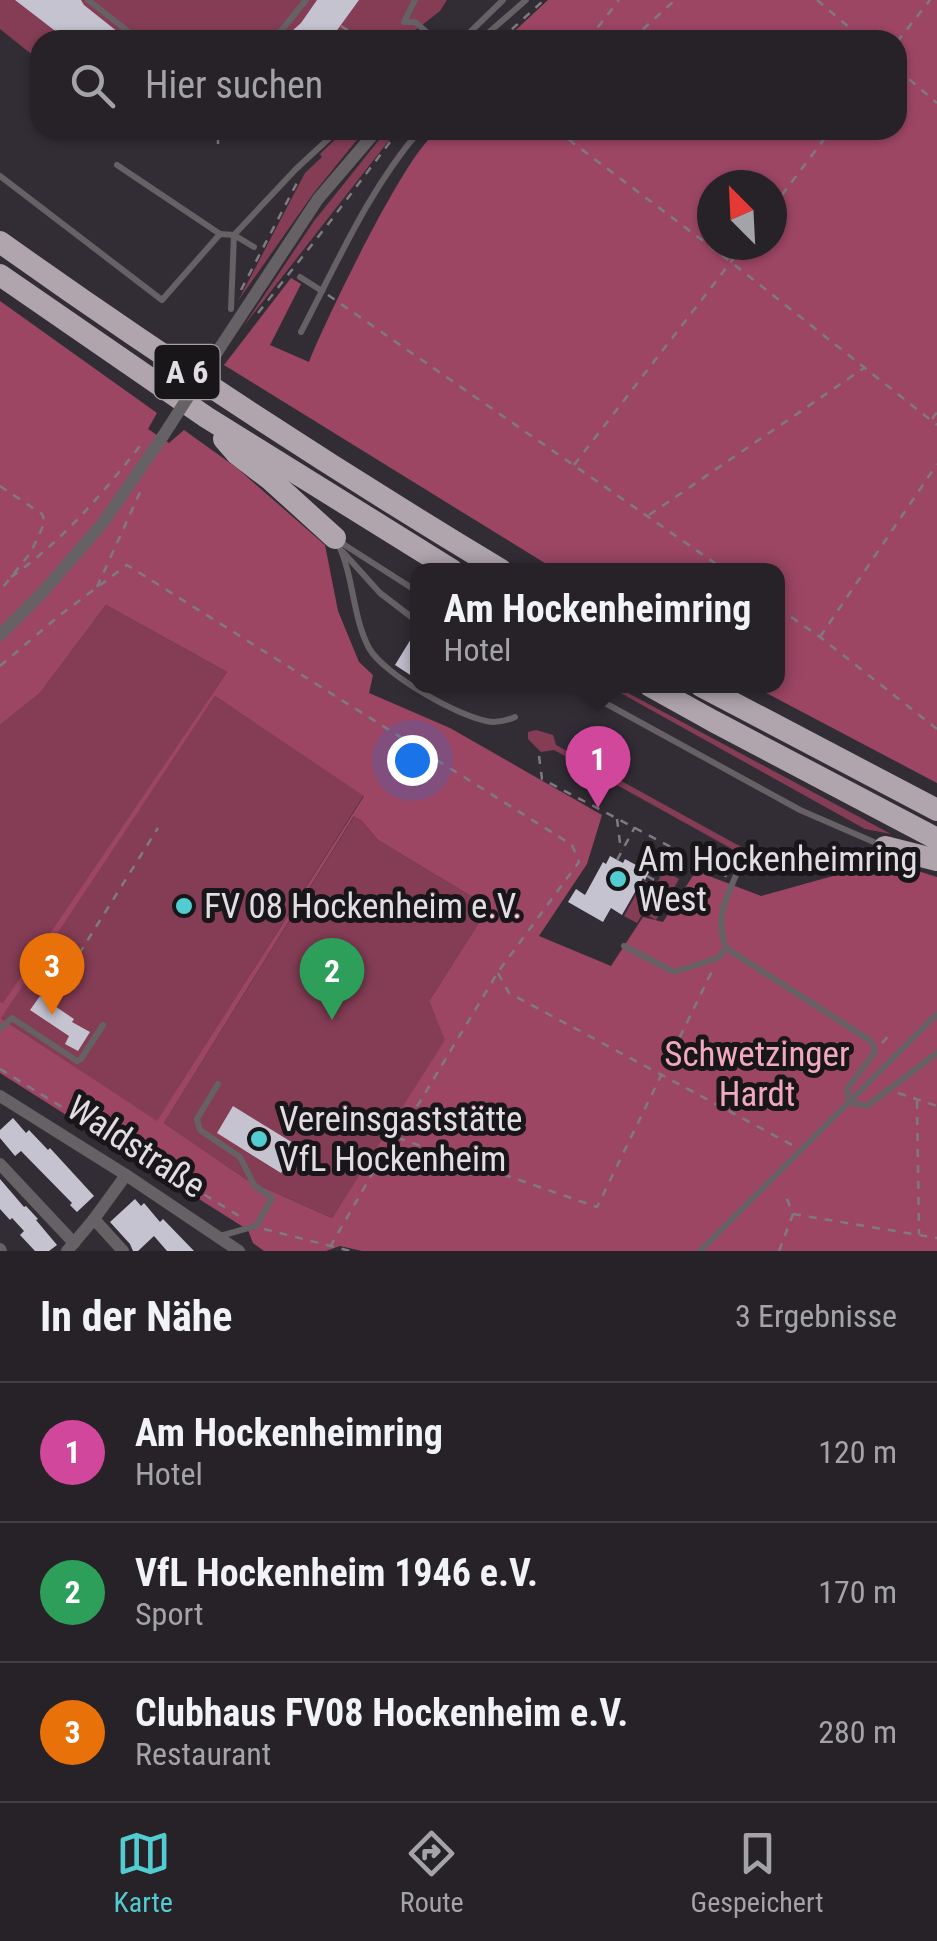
<!DOCTYPE html>
<html lang="de">
<meta charset="utf-8">
<style>
:root{--surface:#262228;--page:#2e2a30;--text:#f1f3f6;--muted:#a4a4a8;--line:#423f45;--accent:#52ccd0}
body{margin:0;font-family:"Roboto Condensed",sans-serif;background:var(--page);color:var(--text)}
.compass{position:absolute;left:697px;top:170px;width:90px;height:90px;border-radius:50%;background:var(--surface);box-shadow:0 2px 8px #0004;rotate:336deg}
.you{position:absolute;left:412px;top:760px;width:35px;height:35px;margin:-25px;border:8px solid #fff;border-radius:50%;background:#1a73e8;box-shadow:0 0 0 15px #1a73e833}
.badge{display:grid;place-items:center;width:65px;height:65px;border-radius:50%;background:var(--accent);color:#fff;font-size:32px;font-weight:700}
.pin{position:absolute;translate:-50% -82px;filter:drop-shadow(0 2px 5px #0008)}
.pin::after{content:'';position:absolute;top:52px;width:35px;height:30px;background:inherit;clip-path:polygon(0 0,100% 0,50% 100%)}
.popup{position:absolute;left:410px;top:563px;width:375px;height:130px;box-sizing:border-box;display:grid;place-content:center;border-radius:20px;background:var(--surface);filter:drop-shadow(0 2px 8px #0005);font-size:32px;white-space:nowrap;color:var(--muted)}
.popup b{font-size:38px;color:var(--text)}
.popup::after{content:'';position:absolute;left:50%;top:100%;margin-left:-20px;border:20px solid transparent;border-top-color:var(--surface)}
.list{margin:0;padding:0;list-style:none}
h2{display:flex;justify-content:space-between;align-items:center;height:130px;margin:0;padding:0 40px;font-size:42px}
h2 small{font-size:32px;font-weight:400;color:var(--muted)}
.list li{display:grid;grid-template-columns:65px 1fr auto;gap:30px;align-items:center;box-sizing:border-box;height:140px;padding:0 40px;border-top:2px solid var(--line)}
.list b{display:block;font-size:38px;white-space:nowrap}
.list p{margin:0;font-size:32px;white-space:nowrap;color:var(--muted)}
.list em{font-size:32px;font-style:normal;color:var(--muted)}
.icon{flex:none;width:55px;height:55px;fill:none;stroke:currentColor;stroke-width:2;stroke-linecap:round;stroke-linejoin:round}
.map{position:relative;flex:none;width:937px;height:1251px;overflow:hidden}
.search{position:absolute;background:var(--surface);box-shadow:0 2px 8px #0004;left:30px;right:30px;top:30px;height:110px;display:flex;align-items:center;gap:25px;box-sizing:border-box;padding:0 35px;border-radius:30px;color:var(--muted);font-size:38px}
.sheet{height:550px;background:var(--surface)}
nav{display:flex;justify-content:space-around;align-items:center;box-sizing:border-box;height:140px;border-top:2px solid var(--line);background:var(--surface);font-size:28px;color:var(--muted)}
nav a{display:grid;justify-items:center;gap:5px}
nav .on{color:var(--accent)}
.map>svg:first-child{display:block}
</style>
<div class="map">
<svg width="937" height="1251" viewBox="0 0 937 1251">
<rect width="100%" height="100%" fill="#322d35"/>
<g fill="#843d55">
<polygon points="0,0 447,0 440,11 403,40 40,40 40,61 0,29"/>
<polygon points="345,130 365,130 313,194 238,301 305,173 322,157 320,154"/>
<polygon points="387,130 397,130 243,327 314,221"/>
<polygon points="106,605 227,672 3,1004 0,1002 0,725 40,693"/>
<polygon points="608,686 615,686 891,834 865,829"/>
<polygon points="215,696 364,795 157,1122 0,1017"/>
<polygon points="536,730 553,735 556,745 774,865 786,860 790,864 789,867 769,872 750,868 759,864 554,750 541,752 528,739 528,732"/>
<polygon points="355,815 361,820 378,840 489,907 429,1001 446,1040 332,1218 247,1180 164,1123"/>
<polygon points="664,871 679,879 656,920 643,913 637,923 624,916 644,880 655,886"/>
</g>
<g fill="#9c4664" fill-rule="evenodd">
<path d="M548 0H937V783L753 686H778V570H556L224 365 291 278 301 284 270 345 309 362C323 325 407 151 435 134 440 131 445 131 450 130H897V40H505ZM712 185H772V245H712Z"/>
<path d="M0 301 157 413 148 429 169 443 184 430 237 468 325 545 338 611 359 662 373 675 369 693 450 728 602 815 587 864 539 936 611 966 643 917 663 922 696 871 761 896 833 876 865 864 886 861 937 877V1251H362L340 1246 326 1251H264L253 1243 248 1230 0 1073V1002L3 1003 227 672 106 605 40 693 0 725ZM215 696 364 796 157 1121 1 1018ZM354 816 361 820 378 840 489 907 429 1001 445 1040 332 1218 247 1180 164 1123Z"/>
</g>
<g fill="#c5c3d0">
<polygon points="15,0 81,0 84,5 128,40 67,40"/>
<polygon points="317,0 359,0 330,40 282,40 301,23"/>
<polygon points="417,629 418,629 418,680 395,665"/>
<polygon points="610,856 623,863 625,859 649,872 645,880 643,878 622,915 611,908 603,922 568,902 576,889 585,895 603,862 606,864"/>
<polygon points="40,996 74,1019 72,1022 90,1032 78,1051 65,1044 69,1036 30,1010"/>
<polygon points="233,1106 298,1146 281,1173 217,1133"/>
<polygon points="13,1118 26,1133 29,1130 48,1150 50,1148 94,1196 77,1212 70,1205 72,1203 21,1151 15,1156 0,1138 0,1130"/>
<polygon points="0,1179 24,1207 26,1206 38,1219 36,1220 57,1245 49,1251 35,1251 20,1235 24,1231 12,1218 10,1220 0,1209"/>
<polygon points="135,1199 141,1206 144,1203 160,1222 163,1219 194,1251 167,1251 154,1236 138,1251 133,1251 130,1244 110,1222"/>
</g>
<g fill="none" stroke-linecap="round" stroke-linejoin="round">
<g stroke="#7f7a81" stroke-width="2.5" stroke-dasharray="8 8" stroke-linecap="butt">
<polyline points="817,0 864,40"/>
<polyline points="341,26 364,40"/>
<polyline points="59,40 62,36"/>
<polyline points="500,40 544,0"/>
<polyline points="588,40 619,0"/>
<polyline points="631,40 675,0"/>
<polyline points="897,42 930,0"/>
<polyline points="897,69 937,103"/>
<polyline points="34,71 40,64"/>
<polyline points="283,130 284,132"/>
<polyline points="556,130 731,262 937,425"/>
<polyline points="218,136 218,147"/>
<polyline points="772,208 831,130"/>
<polyline points="241,290 300,177"/>
<polyline points="328,295 725,570"/>
<polyline points="258,313 329,223 399,130"/>
<polyline points="932,419 937,412"/>
<polyline points="574,465 744,245"/>
<polyline points="0,486 42,514 45,522 31,552 0,591"/>
<polyline points="649,515 864,368"/>
<path d="M11 577C63 541 104 492 143 442"/>
<polyline points="97,587 141,490"/>
<polyline points="778,608 820,637 937,729"/>
<polyline points="820,637 937,464"/>
<polyline points="0,666 60,615 127,565 572,845 579,862 498,972 398,1138"/>
<polyline points="539,756 542,779 728,877"/>
<polyline points="617,819 621,851"/>
<polyline points="617,860 635,827"/>
<polyline points="647,876 656,881 674,848"/>
<polyline points="643,899 653,881"/>
<polyline points="498,973 509,993 794,1146"/>
<polyline points="62,981 158,828"/>
<polyline points="882,1043 893,1031"/>
<polyline points="0,1069 244,1219"/>
<polyline points="898,1093 937,1106"/>
<polyline points="917,1101 919,1234"/>
<polyline points="793,1214 937,1238"/>
<polyline points="264,1229 350,1251"/>
<polyline points="330,1247 382,1157 398,1138 597,1207 713,969"/>
<polyline points="779,1251 793,1214 786,1197"/>
</g>
<g stroke="#666164" stroke-width="6">
<polyline points="88,0 139,40"/>
<polyline points="415,0 404,22 415,22 436,40"/>
<polyline points="269,40 281,31 306,0"/>
<polyline points="462,40 503,0"/>
<polyline points="480,40 526,0"/>
<polyline points="117,165 220,234"/>
<polyline points="0,176 162,300 220,234 234,235 296,169 338,130"/>
<polyline points="300,277 322,291"/>
<polyline points="231,309 234,235 254,247"/>
<path d="M301 332C337 263 369 189 420 130"/>
<polyline points="340,542 418,592"/>
<path d="M338 544C354 576 352 616 369 648 383 674 463 720 493 722 501 722 508 720 515 717"/>
<polyline points="343,552 380,593 418,622"/>
<polyline points="574,686 800,810 883,846"/>
<path d="M739 868C727 898 714 915 726 948L871 1041 875 1052 847 1089 849 1102 867 1106 937 1053"/>
<polyline points="624,946 674,972 718,958 726,948"/>
<polyline points="0,1029 12,1018 77,1061 81,1059 103,1025"/>
<polyline points="218,1084 197,1119 200,1130 240,1157 254,1185 272,1198 256,1226 220,1236"/>
<polyline points="700,1251 937,1014"/>
</g>
<g stroke="#666164" stroke-width="12">
<polyline points="221,346 318,199 377,130"/>
<polyline points="0,635 41,594 102,524 163,436"/>
<polyline points="0,1096 126,1175 239,1251"/>
<polyline points="0,1164 74,1243"/>
<polyline points="94,1219 123,1251"/>
<polyline points="0,1249 1,1251"/>
<polyline points="67,1251 94,1219 126,1175"/>
</g>
<g stroke="#b0a5ad" stroke-width="22">
<path d="M0 242C163 358 330 467 501 570"/>
<polyline points="0,275 206,417 452,570"/>
<polyline points="224,439 237,454 271,480 335,538"/>
<polyline points="650,686 713,721 937,839"/>
<polyline points="701,686 937,810"/>
<polyline points="885,847 937,860"/>
</g>
<polyline stroke="#666164" stroke-width="12" points="163,436 221,346"/>
</g>
<g fill="#52ccd0" stroke="#19161a" stroke-width="4">
<circle cx="618" cy="879" r="10"/>
<circle cx="184" cy="906" r="10"/>
<circle cx="259" cy="1139" r="10"/>
</g>
<g text-anchor="middle" dominant-baseline="central" stroke-width="10" stroke-linejoin="round" paint-order="stroke">
<rect fill="#19161a" stroke="#a5a1a7" stroke-width="2.5" x="154.5" y="345" width="65" height="54" rx="8"/>
<g font-size="32" font-weight="bold" fill="#e1dde3">
<text x="187" y="372">A 6</text>
</g>
<g font-size="35" fill="#e1dde3" stroke="#19161a" text-anchor="start">
<text x="638" y="859">Am Hockenheimring<tspan x="638" dy="40">West</tspan></text>
<text x="204" y="906">FV 08 Hockenheim e.V.</text>
<text x="279" y="1119">Vereinsgaststätte<tspan x="279" dy="40">VfL Hockenheim</tspan></text>
</g>
<g font-size="35" fill="#f2a9be" stroke="#19161a">
<text x="757" y="1054">Schwetzinger<tspan x="757" dy="40">Hardt</tspan></text>
</g>
<g font-size="35" fill="#e1dde3" stroke="#19161a">
<text transform="translate(136 1147) rotate(33)">Waldstraße</text>
</g>
</g>
</svg>
<svg class="compass" viewBox="-18 -18 36 36"><path d="M0-13l5 13h-10z" fill="#e53935"/><path d="M0 13l5-13h-10z" fill="#a4a4a8"/></svg>
<div class="you"></div>
<div class="pin badge" style="left:598px;top:808px;background:#d1479c">1</div>
<div class="popup"><b>Am Hockenheimring</b>Hotel</div>
<div class="pin badge" style="left:332px;top:1020px;background:#2e9e5b">2</div>
<div class="pin badge" style="left:52px;top:1015px;background:#e8710a">3</div>
<div class="search"><svg class="icon" aria-label="search" viewBox="0 0 24 24"><circle cx="10" cy="10" r="6"/><path d="M15 15l6 6"/></svg>Hier suchen</div>
</div>
<section class="sheet">
<h2>In der Nähe<small>3 Ergebnisse</small></h2>
<ul class="list">
<li><span class="badge" style="background:#d1479c">1</span><div><b>Am Hockenheimring</b><p>Hotel</p></div><em>120 m</em></li>
<li><span class="badge" style="background:#2e9e5b">2</span><div><b>VfL Hockenheim 1946 e.V.</b><p>Sport</p></div><em>170 m</em></li>
<li><span class="badge" style="background:#e8710a">3</span><div><b>Clubhaus FV08 Hockenheim e.V.</b><p>Restaurant</p></div><em>280 m</em></li>
</ul>
</section>
<nav>
<a class="on"><svg class="icon" aria-label="map" viewBox="0 0 24 24"><path d="M3 6l6-2 6 2 6-2v14l-6 2-6-2-6 2zM9 4v14M15 6v14"/></svg>Karte</a>
<a><svg class="icon" aria-label="directions" viewBox="0 0 24 24"><path d="M12 3l9 9-9 9-9-9zM9 14v-3h6M13 9l2 2-2 2"/></svg>Route</a>
<a><svg class="icon" aria-label="saved" viewBox="0 0 24 24"><path d="M7 4h10v16l-5-4-5 4z"/></svg>Gespeichert</a>
</nav>
